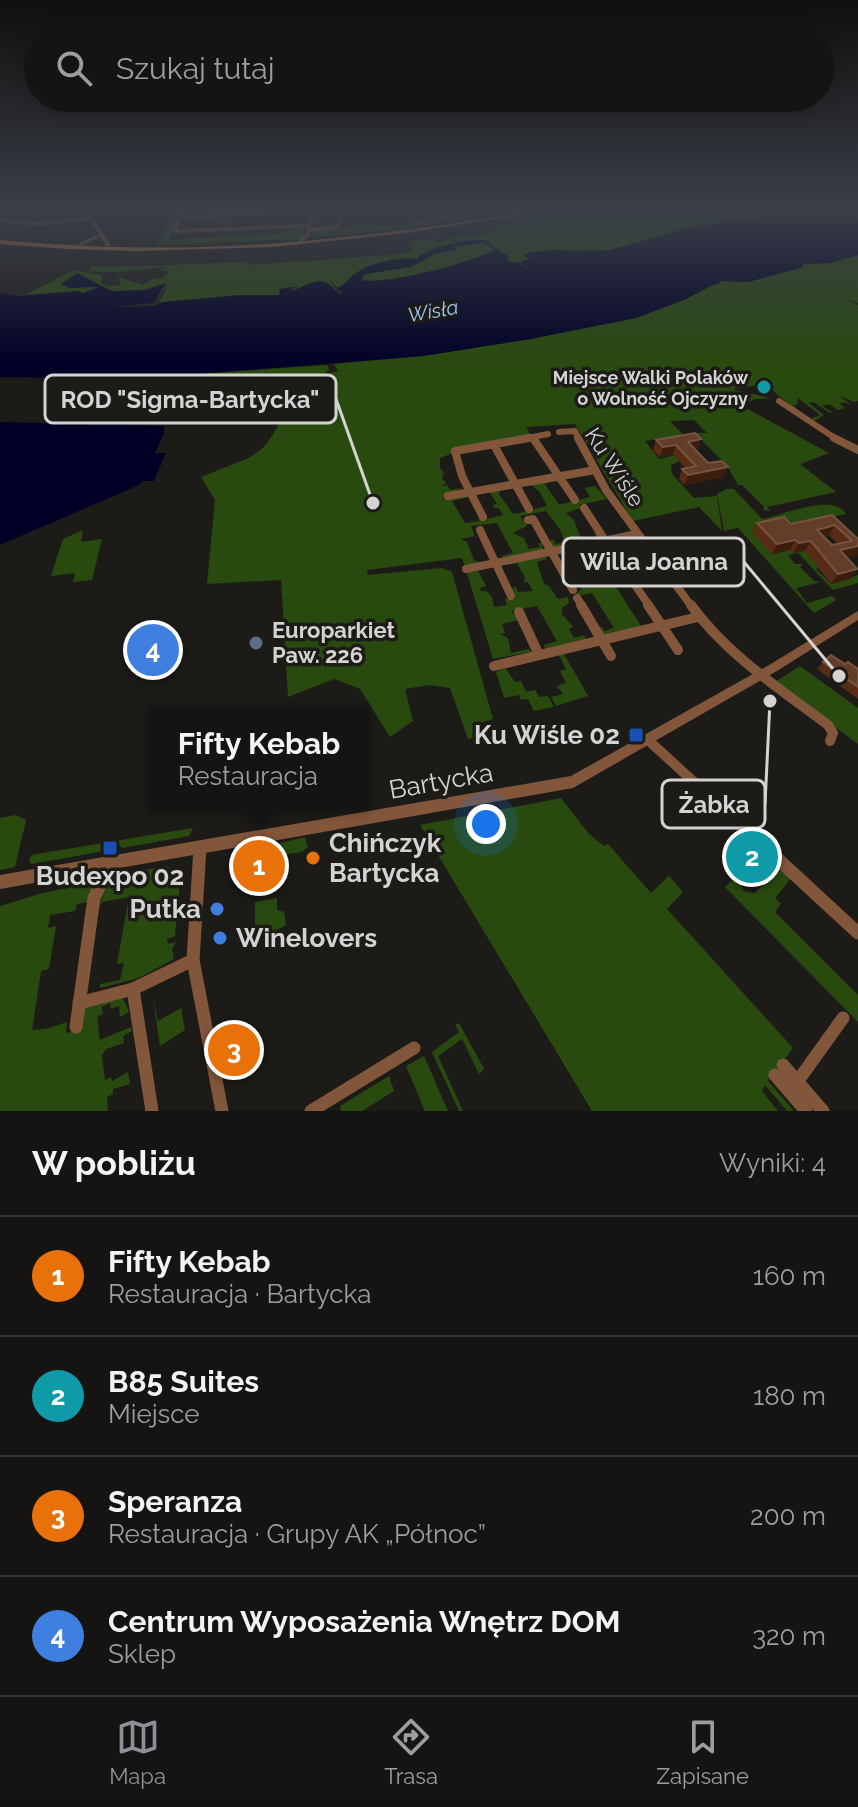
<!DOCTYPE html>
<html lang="pl">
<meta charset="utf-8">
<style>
:root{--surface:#161412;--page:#1f1d1b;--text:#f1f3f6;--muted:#9e9e9f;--line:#353332;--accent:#8c9099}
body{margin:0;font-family:Raleway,sans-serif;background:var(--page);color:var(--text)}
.you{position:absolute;left:486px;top:824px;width:28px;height:28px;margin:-20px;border:6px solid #fff;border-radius:50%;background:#1a73e8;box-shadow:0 0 0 12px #1a73e833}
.badge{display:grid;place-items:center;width:52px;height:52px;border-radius:50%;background:var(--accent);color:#fff;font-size:26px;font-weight:700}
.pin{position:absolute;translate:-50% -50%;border:4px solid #fff;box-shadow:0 2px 8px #0006}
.popup{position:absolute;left:149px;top:706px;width:220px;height:104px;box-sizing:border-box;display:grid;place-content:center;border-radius:0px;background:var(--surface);filter:drop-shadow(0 2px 6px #0005);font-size:26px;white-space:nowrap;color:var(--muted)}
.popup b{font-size:30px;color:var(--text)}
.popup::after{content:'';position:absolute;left:50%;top:100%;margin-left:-16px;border:16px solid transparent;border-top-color:var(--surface)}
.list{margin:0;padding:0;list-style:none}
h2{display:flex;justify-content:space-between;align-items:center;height:104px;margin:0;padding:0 32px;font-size:34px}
h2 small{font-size:26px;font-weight:400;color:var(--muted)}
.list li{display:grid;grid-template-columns:52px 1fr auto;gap:24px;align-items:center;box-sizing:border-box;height:120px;padding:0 32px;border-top:2px solid var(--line)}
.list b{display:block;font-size:30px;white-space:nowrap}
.list p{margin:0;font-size:26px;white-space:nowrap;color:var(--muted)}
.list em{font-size:26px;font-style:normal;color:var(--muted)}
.icon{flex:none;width:44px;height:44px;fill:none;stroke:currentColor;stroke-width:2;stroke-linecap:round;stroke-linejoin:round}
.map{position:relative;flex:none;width:858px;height:1111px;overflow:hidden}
.search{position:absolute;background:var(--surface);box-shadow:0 4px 20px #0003;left:24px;right:24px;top:24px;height:88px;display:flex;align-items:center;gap:20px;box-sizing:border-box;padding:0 28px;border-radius:44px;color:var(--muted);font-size:30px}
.sheet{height:584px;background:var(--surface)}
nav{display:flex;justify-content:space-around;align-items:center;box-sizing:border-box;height:112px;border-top:2px solid var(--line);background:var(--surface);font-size:22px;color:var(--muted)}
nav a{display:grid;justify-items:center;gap:4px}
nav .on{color:var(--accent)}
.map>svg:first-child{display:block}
</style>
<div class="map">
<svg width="858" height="1111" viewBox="0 0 858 1111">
<rect width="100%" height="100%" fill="#1d1b18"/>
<g fill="#294a0f">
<polygon points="174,211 180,211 169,240 278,234 304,227 302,237 298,239 157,245"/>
<polygon points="480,211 502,212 411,228 311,237 313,230 344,229 345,225 388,226"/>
<path d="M558 211V216L563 215 560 211H602L584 212 588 216 606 212 603 211H794L731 219 721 216 724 221 609 250 553 253 523 261 527 266 516 259 524 267 504 263 509 257 492 251 451 277 365 281 358 276 341 290 329 280 337 292 329 284 300 295 159 303 168 285 157 298 160 284C128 300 53 296 15 296L25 295 74 270 101 275 102 284 108 286 121 285 118 277 143 285 153 278 161 279 170 272 162 270V267C135 270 114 274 87 271L92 268 89 266C142 268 194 263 247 262L246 265 402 254 413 251 407 241 439 238 433 243 449 240 461 243 463 242 444 238 491 234 490 231 499 229 498 226 536 219 532 216Z"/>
<path d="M858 255V303L846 299 858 305V401L854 402 839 396 852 405 843 402 840 404 845 408 838 410 829 404 822 406 833 412 830 413 813 402 809 403 824 415 814 421 800 413 811 419 820 415 798 398 797 405H793L801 412H798L765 384 732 389 770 398 755 399 742 406 829 453 800 464 836 492 767 507 770 511 763 510 764 507 742 485H738L727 466 695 433H707L694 420 670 421 683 435 645 441 659 459 675 455 679 461 671 465 672 474 694 498 717 496 722 531 699 507 633 521 575 424 526 427 531 435 487 445 452 448 453 453 440 458V468L444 473 442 478 446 483 440 486 447 485 450 490 465 487 444 495V499L464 495 470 497 452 501 465 523 479 521 478 517 482 520 503 515 499 508H495L493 505 497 504 489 491 515 488 500 491 499 494 513 514 525 512V507L528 511 547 506 540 492 531 485 519 486 554 479 561 484 554 481 545 484 559 505 590 497 585 488 595 486 607 499 579 505 580 508 566 513 574 520 581 539 596 537 594 533 597 532 600 538 554 548 548 542 553 539 556 544 564 542C562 528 555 524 546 511L520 516 527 526 512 533 524 538 529 549 540 547 538 543H542L543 550 503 558 502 556 513 553 497 523 471 526 475 536 461 539 467 542 474 560 482 564 465 567 462 558 367 570 368 575 442 568 452 572 493 719 479 723 476 737 468 739 450 688 429 685 405 689 413 721 390 737 360 689 334 679 288 697 281 580 207 584 215 500 201 477C258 453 264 461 289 401L271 397 241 399 238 394 248 384 264 383 271 386 277 383 256 378 232 383 234 389 230 393H227L222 382H218L215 394 206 395 209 381 197 374 327 365 329 369 323 376 324 380 330 378 327 376 329 373 338 371 334 364 423 356 531 339 562 330 622 321 681 300 699 292 702 287 720 284 721 281 748 282 803 267V264L829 263Z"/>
<path d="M726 489H734L762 519C780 516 834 492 846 514L795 525 789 520 777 523 772 554 790 550 793 553 795 543 827 565 816 569 831 584 858 575V583L833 590 798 553 788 555 795 564H803L800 567 814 581 821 582 796 588 807 603 832 596 836 600 814 613 738 528 724 531 717 494Z"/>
<polygon points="83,530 81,542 102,539 92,580 73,582 75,573 51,576 63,539"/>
<path d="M597 545 599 548 594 550 615 581 625 578 629 584 616 587 641 626 604 635 598 628 602 627 604 631 614 628 592 593 578 596 577 592 582 590 569 576 573 575 575 580 585 577C579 568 576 556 565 552Z"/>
<polygon points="545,556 547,559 537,562 544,584 549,586 558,599 568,597 569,603 562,608 562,614 573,627 569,629 574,638 584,635 586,639 545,649 544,645 557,641 537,606 511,611 519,620 502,624 505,633 500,634 508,638 511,653 529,649 531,652 493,659 467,573 478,571 486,586 480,588 481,591 486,591 492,597 494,607 507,605 505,599 516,598 512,588 516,587 518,592 533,591 528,582 524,582 525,578 517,563 504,565"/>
<polygon points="564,654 588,696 556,706 551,697 563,694 557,686 566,683 560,671 566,669 559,655"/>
<polygon points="800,666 858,708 858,744 775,682"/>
<polygon points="505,668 515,682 521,681 526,692 535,690 539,697 548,696 554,707 534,711 528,699 521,700 519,695 504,698 496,672"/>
<polygon points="561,798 589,834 604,846 608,844 651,893 669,876 683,892 667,909 793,1048 768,1081 794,1111 787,1111 765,1085 762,1091 778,1111 592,1111 420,825"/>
<polygon points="16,815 26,820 16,863 15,867 0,870 0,818"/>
<polygon points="193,828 189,836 122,848 119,845 105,848 104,851 32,864 29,862 31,855"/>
<polygon points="305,837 308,847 302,852 247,860 247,853 252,850"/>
<polygon points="781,864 791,878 775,898 781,904 775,912 858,995 858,1022 725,887 736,876 744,891 755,893"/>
<path d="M166 866C188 877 176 916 175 936L167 939 168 944 176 942 172 949 174 959 139 978 100 988V984L120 980 124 963 117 964 129 897 102 902 98 908 111 876Z"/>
<polygon points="97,882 88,902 77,904 75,911 50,915 48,928 56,926 49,969 41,971 32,1030 46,1029 67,1022 66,1033 79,1030 83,1008 123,998 129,1012 120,1017 119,1006 111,1009 110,1003 102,1007 103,1014 97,1017 100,1040 131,1027 132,1031 123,1036 124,1043 106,1049 102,1056 105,1080 111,1077 112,1081 128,1072 130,1084 113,1089 113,1094 107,1097 108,1111 0,1111 0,906 43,893"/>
<polygon points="277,898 277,910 284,912 286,925 260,939 255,927 255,902"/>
<polygon points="153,998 158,1021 181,1008 185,1030 160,1046"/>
<polygon points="459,1023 484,1069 479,1074 462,1039 438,1056 463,1111 459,1111 432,1052 459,1032 455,1025"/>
<polygon points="424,1056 448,1111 425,1111 406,1066"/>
<polygon points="389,1076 394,1091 362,1111 341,1111 340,1106"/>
</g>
<g fill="#000027">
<path d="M799 211H858V255L829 263 803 264V267L748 282 721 281 684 300 636 318 531 339 423 356 197 374 190 375 196 381 194 385 177 391 181 379 177 376 83 378 84 387 77 401 64 403 69 390 65 378 0 377V293L15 296 77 291 83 293 99 287 70 288 61 284 77 273 112 291 145 290 167 283 153 303 111 307 154 306 162 302 239 295H280L279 289 300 286 289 290C301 291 313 276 327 283 334 287 333 291 341 295L343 293 337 288C349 282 348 279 356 273 370 263 402 256 417 259 423 248 479 234 489 242L454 247 457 249 435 254 411 267 365 274 361 280C387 285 470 263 494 250L507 254 508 261 519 263 532 272 521 261 531 259 524 256 527 253 552 250 608 251 690 227Z"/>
<polygon points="0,422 164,426 164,434 155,453 166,453 154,481 142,481 139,485 0,545"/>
</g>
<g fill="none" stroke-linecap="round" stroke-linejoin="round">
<polyline stroke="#000027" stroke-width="2" points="487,243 497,250"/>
<g stroke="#82563b" stroke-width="4">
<polyline points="182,211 174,231 309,226"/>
<polyline points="180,217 290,211"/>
<polyline points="0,220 37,224 90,218"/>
<polyline points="309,230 338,227 341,211"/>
<polyline points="300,240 307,236 313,211"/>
</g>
<g stroke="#82563b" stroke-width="6">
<polyline points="779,401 838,440"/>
<polyline points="559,432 575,431 579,440"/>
<polyline points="518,440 548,434"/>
</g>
<g stroke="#82563b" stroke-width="8">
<polyline points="533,438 575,500"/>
<polyline points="578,438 606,490 692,607"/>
<polyline points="834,438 858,450"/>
<polyline points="494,445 529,509"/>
<polyline points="448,496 595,470"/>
<polyline points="584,508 629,577"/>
<polyline points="483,517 462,476 455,451 529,438"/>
<polyline points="528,520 533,519 573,590"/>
<polyline points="480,530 511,596"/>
<polyline points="466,569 637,534"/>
<polyline points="633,582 650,607"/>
<polyline points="577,598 583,607"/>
</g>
<g stroke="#82563b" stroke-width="10">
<polyline points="581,605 611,656"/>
<polyline points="648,605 678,650"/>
<path d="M691 605C726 654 780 689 828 725L833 733 830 741"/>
<polyline points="519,612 539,655"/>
<polyline points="494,666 698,617"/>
<polyline points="647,739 742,826"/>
</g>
<g stroke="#82563b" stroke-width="13">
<polyline points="740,824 858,933"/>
<polyline points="200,848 193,960 222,1111"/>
<polyline points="133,989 193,960"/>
<polyline points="79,1003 133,989 152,1111"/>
<polyline points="76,1027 94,898 111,863"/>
<polyline points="783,1065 823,1111"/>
<polyline points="775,1075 806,1111"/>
<polyline points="790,1092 843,1018"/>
<polyline points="311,1111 414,1048"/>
</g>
<g fill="#82563b" fill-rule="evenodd">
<polygon points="84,211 88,211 111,245 110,246 106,246"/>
<polygon points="95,236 100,237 82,245 77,244"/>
<polygon points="858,611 858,620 777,671 573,788 0,889 0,875 571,776 769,665"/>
</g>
<path fill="#be774a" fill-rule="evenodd" d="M531 211H544L407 233 272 247 136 251 68 249 0 244V240C67 246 134 249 202 247 312 244 422 229 531 211Z"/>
</g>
<g fill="#572b14" fill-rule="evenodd">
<polygon points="414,211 445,211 445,215 424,219"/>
<polygon points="701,439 697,449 695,450 724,477 684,485 679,479 682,469 685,468 673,454 660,457 653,450 656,440"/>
<path d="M832 515 858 539 857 555 846 557 857 569 850 579 831 584 805 551 793 553 790 550 772 554 752 533 757 523 791 524ZM829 535 838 544 832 545 824 537Z"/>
<polygon points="823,662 845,664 858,669 858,699 817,669"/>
<polygon points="751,836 762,868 756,874 735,853"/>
</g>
<g fill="#3a1d0d">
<polygon points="424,211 445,211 445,215 424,219"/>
<polygon points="701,439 697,449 684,452 688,442"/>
<polygon points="676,445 673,454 660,457 663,447"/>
<polygon points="728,467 724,477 684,485 688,475"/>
<polygon points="835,525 829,535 811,540 817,530"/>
<polygon points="796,540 790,550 772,554 777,544"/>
<polygon points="811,541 805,551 793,553 799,543"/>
<polygon points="858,546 857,555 833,561 840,550"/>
<polygon points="857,569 850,579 831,584 838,574"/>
</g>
<g fill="#643d29" stroke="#765443" stroke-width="2" fill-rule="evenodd">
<polygon points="695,433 701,439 688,442 708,463 722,461 728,467 688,475 682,469 696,466 676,445 663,447 656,440"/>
<path d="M832 515 858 539V546L840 550 857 569 838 574 811 541 799 543 796 540 777 544 757 523 784 517 791 524ZM835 525 852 541 832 545 817 530Z"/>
<polygon points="831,655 845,664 848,662 858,669 858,687 823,662"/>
<polygon points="751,836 773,856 762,868 740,847"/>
</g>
<linearGradient id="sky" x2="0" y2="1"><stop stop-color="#100f0d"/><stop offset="0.57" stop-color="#3a3f48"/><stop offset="1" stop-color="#3a3f48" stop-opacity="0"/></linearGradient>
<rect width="858" height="367" fill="url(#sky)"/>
<circle fill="#0f9aa8" stroke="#1d1b18" stroke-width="3" cx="764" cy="387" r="8"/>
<circle fill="#5c6f8a" stroke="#1d1b18" stroke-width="3" cx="256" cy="643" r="8"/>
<g fill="#1a4fb4" stroke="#1d1b18" stroke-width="3">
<rect x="628" y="727" width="16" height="16" rx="4"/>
<rect x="102" y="840" width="16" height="16" rx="4"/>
</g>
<circle fill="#e8710a" stroke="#1d1b18" stroke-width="3" cx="313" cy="858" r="8"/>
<g fill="#3f7fe0" stroke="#1d1b18" stroke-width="3">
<circle cx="217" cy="909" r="8"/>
<circle cx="220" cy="938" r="8"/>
</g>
<g text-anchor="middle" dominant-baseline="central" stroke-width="7" stroke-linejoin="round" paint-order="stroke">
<g font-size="18" font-weight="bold" fill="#d5d3d1" stroke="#1d1b18" text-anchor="end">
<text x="748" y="377">Miejsce Walki Polaków<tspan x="748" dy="21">o Wolność Ojczyzny</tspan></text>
</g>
<g font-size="20" font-style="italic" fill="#a0c9f6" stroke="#1d1b18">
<text transform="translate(433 311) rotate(-10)">Wisła</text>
</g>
<g font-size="22" fill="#d5d3d1" stroke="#1d1b18">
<text transform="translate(615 467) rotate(57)">Ku Wiśle</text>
</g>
<g font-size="22" font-weight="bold" fill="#d5d3d1" stroke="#1d1b18" text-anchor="start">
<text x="272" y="630">Europarkiet<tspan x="272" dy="25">Paw. 226</tspan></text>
</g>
<g font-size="26" font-weight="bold" fill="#d5d3d1" stroke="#1d1b18" text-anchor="end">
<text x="620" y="735">Ku Wiśle 02</text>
<text x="329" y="843" text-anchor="start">Chińczyk<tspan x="329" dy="30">Bartycka</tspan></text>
<text x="110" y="876" text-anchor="middle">Budexpo 02</text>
<text x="201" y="909">Putka</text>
<text x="236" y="938" text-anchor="start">Winelovers</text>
</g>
<g font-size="26" fill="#d5d3d1" stroke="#1d1b18">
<text transform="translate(441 781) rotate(-10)">Bartycka</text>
</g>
</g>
<path fill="none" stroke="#d5d3d1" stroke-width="3" d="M373 503L336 399M839 676L744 562M770 701L765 804"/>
<g fill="#d5d3d1" stroke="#1d1b18" stroke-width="3">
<circle cx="373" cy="503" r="8"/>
<circle cx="839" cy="676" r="8"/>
<circle cx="770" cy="701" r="8"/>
</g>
<g fill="#1d1b18" stroke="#d5d3d1" stroke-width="3">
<rect x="45" y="375" width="291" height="48" rx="8"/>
<rect x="563" y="538" width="181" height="48" rx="8"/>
<rect x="662" y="780" width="103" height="48" rx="8"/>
</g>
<g font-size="24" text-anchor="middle" font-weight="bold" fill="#d5d3d1">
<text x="190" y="408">ROD "Sigma-Bartycka"</text>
<text x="654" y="570">Willa Joanna</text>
<text x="714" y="813">Żabka</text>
</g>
</svg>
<div class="you"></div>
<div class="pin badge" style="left:259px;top:866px;background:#e8710a">1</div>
<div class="popup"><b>Fifty Kebab</b>Restauracja</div>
<div class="pin badge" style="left:752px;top:857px;background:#0f9aa8">2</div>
<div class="pin badge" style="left:234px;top:1050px;background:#e8710a">3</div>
<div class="pin badge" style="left:153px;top:650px;background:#3f7fe0">4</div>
<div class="search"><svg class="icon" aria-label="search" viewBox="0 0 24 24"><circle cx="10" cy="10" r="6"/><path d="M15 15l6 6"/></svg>Szukaj tutaj</div>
</div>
<section class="sheet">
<h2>W pobliżu<small>Wyniki: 4</small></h2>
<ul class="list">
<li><span class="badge" style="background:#e8710a">1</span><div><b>Fifty Kebab</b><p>Restauracja · Bartycka</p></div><em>160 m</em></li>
<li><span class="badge" style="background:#0f9aa8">2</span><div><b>B85 Suites</b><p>Miejsce</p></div><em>180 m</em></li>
<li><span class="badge" style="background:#e8710a">3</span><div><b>Speranza</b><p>Restauracja · Grupy AK „Północ”</p></div><em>200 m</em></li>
<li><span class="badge" style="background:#3f7fe0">4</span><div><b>Centrum Wyposażenia Wnętrz DOM</b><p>Sklep</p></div><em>320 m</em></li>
</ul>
</section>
<nav>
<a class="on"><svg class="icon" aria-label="map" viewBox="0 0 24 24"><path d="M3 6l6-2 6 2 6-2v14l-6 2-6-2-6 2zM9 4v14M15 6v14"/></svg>Mapa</a>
<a><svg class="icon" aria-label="directions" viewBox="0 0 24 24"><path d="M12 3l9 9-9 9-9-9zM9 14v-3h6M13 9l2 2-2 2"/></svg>Trasa</a>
<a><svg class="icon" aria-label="saved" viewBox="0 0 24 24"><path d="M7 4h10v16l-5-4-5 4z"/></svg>Zapisane</a>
</nav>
